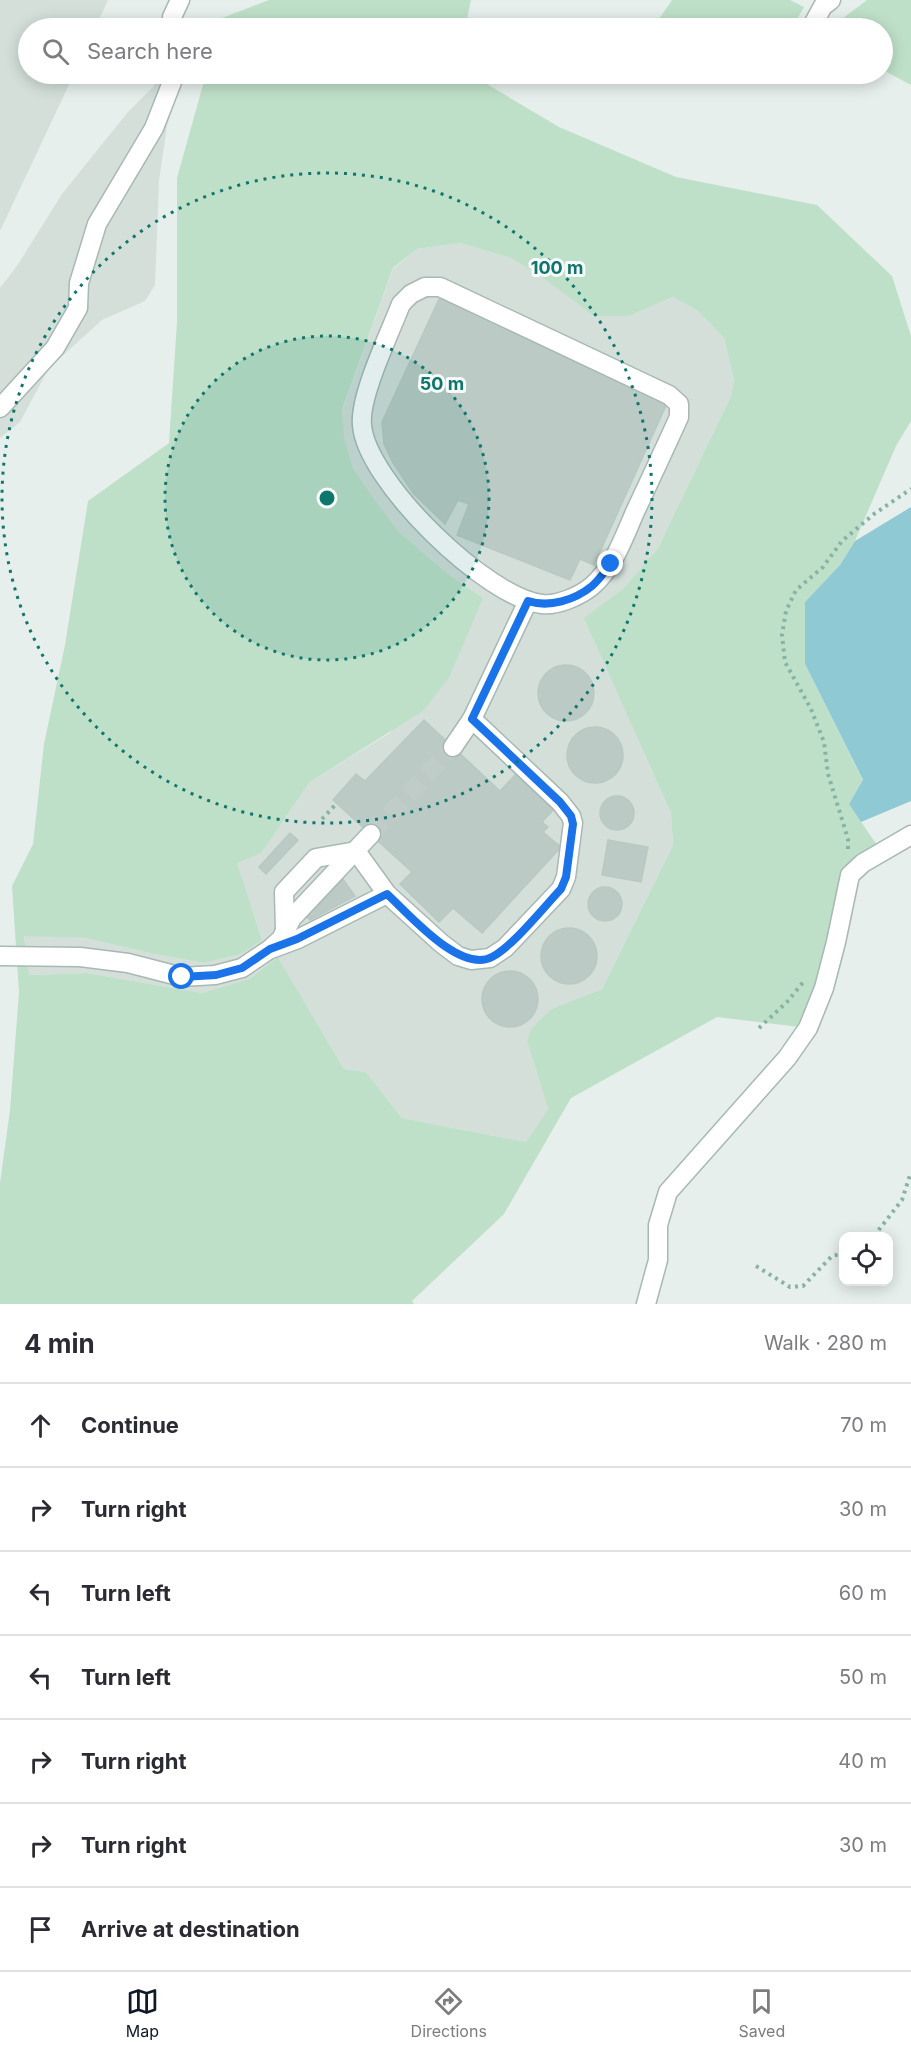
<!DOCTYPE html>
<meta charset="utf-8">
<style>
:root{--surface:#fff;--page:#f2f2f3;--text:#2b2b33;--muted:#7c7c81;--line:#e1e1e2;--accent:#111827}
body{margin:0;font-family:Inter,sans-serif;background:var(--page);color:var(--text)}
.controls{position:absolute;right:18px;bottom:18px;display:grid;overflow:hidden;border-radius:12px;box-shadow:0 3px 15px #0003}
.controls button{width:54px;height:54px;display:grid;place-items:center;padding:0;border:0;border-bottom:2px solid var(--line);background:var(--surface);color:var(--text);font:30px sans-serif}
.stop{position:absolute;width:18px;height:18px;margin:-14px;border:4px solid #1a73e8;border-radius:50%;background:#fff}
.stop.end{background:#1a73e8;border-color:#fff;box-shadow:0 2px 6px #0008}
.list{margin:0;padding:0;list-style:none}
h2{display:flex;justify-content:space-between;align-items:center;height:78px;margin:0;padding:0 24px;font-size:26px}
h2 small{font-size:20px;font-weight:400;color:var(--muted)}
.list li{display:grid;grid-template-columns:39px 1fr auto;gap:18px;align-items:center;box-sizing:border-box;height:84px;padding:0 24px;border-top:2px solid var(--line)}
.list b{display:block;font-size:22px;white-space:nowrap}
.list em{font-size:20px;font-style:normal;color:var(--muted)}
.icon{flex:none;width:33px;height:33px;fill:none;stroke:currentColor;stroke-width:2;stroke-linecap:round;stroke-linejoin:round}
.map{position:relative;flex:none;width:911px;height:1304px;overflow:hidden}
.search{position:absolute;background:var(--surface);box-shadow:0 3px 15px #0003;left:18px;right:18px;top:18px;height:66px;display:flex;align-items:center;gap:15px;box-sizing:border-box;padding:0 21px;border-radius:33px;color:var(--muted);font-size:22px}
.sheet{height:666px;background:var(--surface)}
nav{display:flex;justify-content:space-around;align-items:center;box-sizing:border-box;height:84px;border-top:2px solid var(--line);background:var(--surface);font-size:16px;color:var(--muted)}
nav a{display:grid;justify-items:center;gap:3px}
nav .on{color:var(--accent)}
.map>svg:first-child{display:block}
</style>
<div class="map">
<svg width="911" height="1304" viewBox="0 0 911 1304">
<rect width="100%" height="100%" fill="#e6efeb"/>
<g fill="#d4dfda">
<polygon points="0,0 108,0 95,28 28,28 28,74 74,74 0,231"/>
<polygon points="156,74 183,74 167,126 159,181 155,285 145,301 102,320 49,368 20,422 0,438 0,288 17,266 62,194 128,112 154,86"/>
<polygon points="460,243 511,258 542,277 629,316 673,297 698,311 724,338 734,381 731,396 658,548 624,588 585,618 671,813 673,845 602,989 551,1009 527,1041 548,1109 526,1142 402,1118 366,1072 344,1069 278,957 249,979 202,993 87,973 28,975 24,935 85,938 154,954 204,963 241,954 262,939 236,863 284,820 310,782 390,733 483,598 448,574 399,532 372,498 353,468 343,437 342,411 393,269 417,249"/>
</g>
<g fill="#bfe0c8" fill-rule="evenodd">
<polygon points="269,0 471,0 465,28 219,28 222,18"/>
<polygon points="672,0 790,0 804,7 792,28 653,28"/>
<polygon points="867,0 911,0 911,85 883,70 882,28 833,28 838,22"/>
<path d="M206 74H470L559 127 676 177 817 205 892 276 911 336V421L896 446 855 541 840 565 805 602V664L863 781 849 804 881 851 850 876 808 1028 717 1017 571 1098 504 1214 412 1301 414 1304H0V1183L10 1110 19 992 12 886 33 844 44 744 65 645 88 501 169 443 177 322V178ZM460 243 511 258 542 277 594 316H629L673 297 698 311 724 338 734 381 731 396 658 548 624 588 584 618 671 813 673 845 602 989 551 1009 531 1029 527 1041 548 1109 526 1142 402 1118 366 1072 344 1069 278 957 249 979 202 993 87 973 29 975 24 936 85 938 154 954 204 963 241 954 262 940 237 863 261 853 310 782 423 711 449 678 483 598 448 574 399 532 373 498 353 468 344 437 342 410 393 268 417 249Z"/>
</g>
<polygon fill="#8ec9d4" points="911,507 911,801 861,822 849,804 863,780 805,664 805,602 840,565 855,541"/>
<g fill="#bbcac4" stroke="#b8c9c2" stroke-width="1.5">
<polygon points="441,295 668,401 594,565 580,559 570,580 457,535 469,504 458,500 445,524 413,493 393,463 384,444 382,422"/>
<circle cx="566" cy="693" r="28"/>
<polygon points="424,720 500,791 516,774 554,809 542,822 548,827 543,832 561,847 482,933 453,908 439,922 400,884 412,872 333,800 356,774 365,781"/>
<circle cx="595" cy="755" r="28"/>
<circle cx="617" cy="813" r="17"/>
<polygon points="290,833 298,840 266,874 259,867"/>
<polygon points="608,840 648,847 641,882 602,875"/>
<polygon points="342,878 355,896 310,920 306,916"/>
<circle cx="605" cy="904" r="17"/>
<circle cx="569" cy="956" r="28"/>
<circle cx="510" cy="999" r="28"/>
</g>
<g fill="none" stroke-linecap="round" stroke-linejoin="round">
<polyline stroke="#bfccc8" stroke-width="18" stroke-dasharray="18 9" stroke-linecap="butt" points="371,834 453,747"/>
<defs>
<g id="minor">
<polyline points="172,28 172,17 180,0"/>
<polyline points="811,28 823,6 831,0"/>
<path d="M425 287H440L669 395 679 404V417C665 448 650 480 635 512 624 537 614 567 592 586 580 596 557 606 542 604 487 598 366 481 362 425 359 396 390 333 401 304L411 294Z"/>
<polyline points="0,408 55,348 78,308 79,283 97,224 154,128 172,82 172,74"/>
<polyline points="453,747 472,719 528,601"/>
<polyline points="285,931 284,892 316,858 356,851 387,894 441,943 458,956 471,960 490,958 505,948 561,889 566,877 573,823 571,816 560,802 472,719"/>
<polyline points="271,949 298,939 387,894"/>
<polyline points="0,956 80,957 128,963 182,977 215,975 242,968 270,949 281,939 292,918 371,834"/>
<polyline points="646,1304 658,1260 658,1225 668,1192 787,1058 808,1028 824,988 836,942 850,875 863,863 911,835"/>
</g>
</defs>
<use href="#minor" stroke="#a8b8b2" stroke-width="21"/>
<g stroke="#86b3a5" stroke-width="4" stroke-dasharray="3 4.5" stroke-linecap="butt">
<polyline points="322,819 337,803"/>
<polyline points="848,849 848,839 828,774 824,742 811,709 785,662 782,635 786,611 796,590 823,567 842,541 874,514 911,489"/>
<polyline points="759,1028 787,1002 805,980"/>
<polyline points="874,1236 902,1200 911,1172"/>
<polyline points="756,1266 790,1287 803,1286 832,1256 844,1253"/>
</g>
<use href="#minor" stroke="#fff" stroke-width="18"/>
</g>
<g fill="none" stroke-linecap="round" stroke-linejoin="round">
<path stroke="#1a73e8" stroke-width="8" d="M182 977 216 975 242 968 270 949 297 939 387 894C409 914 460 974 492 957 514 945 543 908 561 889L566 877 573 824 571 816 560 802 472 719 528 601C549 608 575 600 592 586 599 580 605 571 611 564"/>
</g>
<circle cx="327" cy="498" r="162" fill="#0f766e" fill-opacity=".12"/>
<g fill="none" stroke="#0f766e" stroke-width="3" stroke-dasharray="3 6">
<circle cx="327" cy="498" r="162"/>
<circle cx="327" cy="498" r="325"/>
</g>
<circle cx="327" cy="498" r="9" fill="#0f766e" stroke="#f7fbf9" stroke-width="3"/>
<g font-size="18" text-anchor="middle" font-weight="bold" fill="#0f766e" stroke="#f7fbf9" stroke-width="6" stroke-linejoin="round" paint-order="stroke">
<text x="557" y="274">100 m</text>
<text x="442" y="390">50 m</text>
</g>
</svg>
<div class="controls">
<button><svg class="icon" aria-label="locate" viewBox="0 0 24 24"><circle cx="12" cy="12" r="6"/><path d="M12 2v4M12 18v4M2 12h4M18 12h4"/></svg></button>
</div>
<div class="stop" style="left:182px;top:977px"></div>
<div class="stop end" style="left:611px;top:564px"></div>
<div class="search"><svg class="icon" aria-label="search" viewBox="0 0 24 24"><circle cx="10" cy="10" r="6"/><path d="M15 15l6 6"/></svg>Search here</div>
</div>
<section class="sheet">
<h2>4 min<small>Walk · 280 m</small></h2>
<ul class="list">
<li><svg class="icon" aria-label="ahead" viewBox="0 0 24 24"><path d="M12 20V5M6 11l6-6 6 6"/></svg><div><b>Continue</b></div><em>70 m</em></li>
<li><svg class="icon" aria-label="right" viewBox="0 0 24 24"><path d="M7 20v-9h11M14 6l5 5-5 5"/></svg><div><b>Turn right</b></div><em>30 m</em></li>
<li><svg class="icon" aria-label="left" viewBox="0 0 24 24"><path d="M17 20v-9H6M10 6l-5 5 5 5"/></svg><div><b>Turn left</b></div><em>60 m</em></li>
<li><svg class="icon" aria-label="left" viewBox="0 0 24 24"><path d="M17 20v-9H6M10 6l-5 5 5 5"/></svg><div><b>Turn left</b></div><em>50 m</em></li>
<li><svg class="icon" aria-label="right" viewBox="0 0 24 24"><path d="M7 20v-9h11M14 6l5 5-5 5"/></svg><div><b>Turn right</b></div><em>40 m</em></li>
<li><svg class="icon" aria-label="right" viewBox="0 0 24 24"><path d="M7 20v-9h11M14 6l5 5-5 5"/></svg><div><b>Turn right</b></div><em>30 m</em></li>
<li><svg class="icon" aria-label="arrive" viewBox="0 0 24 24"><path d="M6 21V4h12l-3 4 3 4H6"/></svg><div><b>Arrive at destination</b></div></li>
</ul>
</section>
<nav>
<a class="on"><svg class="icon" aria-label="map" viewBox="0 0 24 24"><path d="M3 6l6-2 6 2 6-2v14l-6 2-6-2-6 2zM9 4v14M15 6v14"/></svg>Map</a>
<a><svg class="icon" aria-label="directions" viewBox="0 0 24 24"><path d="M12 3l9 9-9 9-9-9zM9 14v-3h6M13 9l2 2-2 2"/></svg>Directions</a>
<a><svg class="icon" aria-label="saved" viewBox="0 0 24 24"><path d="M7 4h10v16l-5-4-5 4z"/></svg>Saved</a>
</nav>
